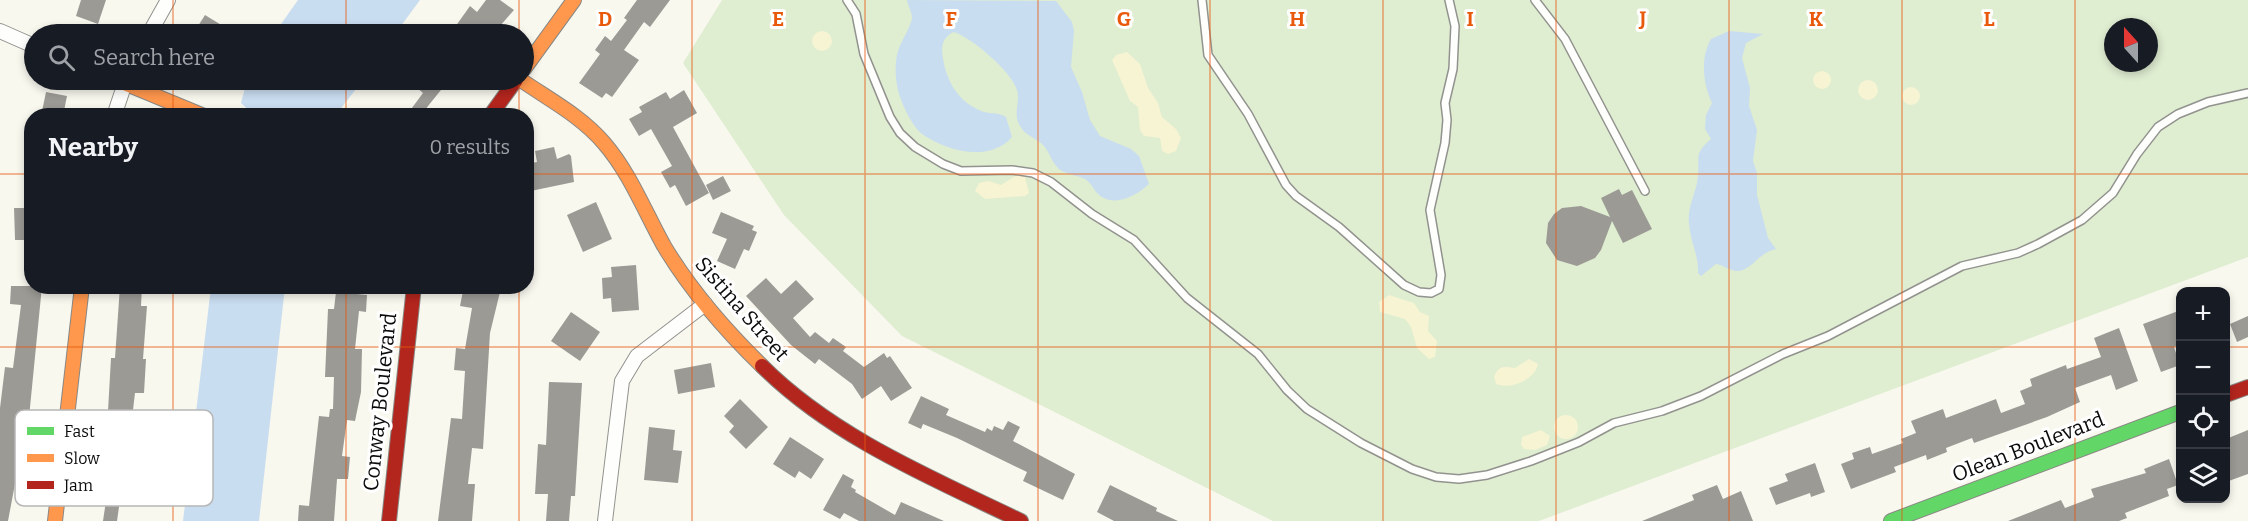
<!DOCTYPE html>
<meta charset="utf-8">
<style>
:root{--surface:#171b24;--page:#20242c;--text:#f1f3f6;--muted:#9ea1a6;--line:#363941}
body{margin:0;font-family:Bitter,serif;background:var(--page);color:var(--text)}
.controls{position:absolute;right:18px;bottom:18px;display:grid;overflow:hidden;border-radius:12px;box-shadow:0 3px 9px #0003}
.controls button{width:54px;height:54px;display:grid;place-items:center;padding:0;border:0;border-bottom:2px solid var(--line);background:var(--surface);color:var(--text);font:30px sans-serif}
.compass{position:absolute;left:2104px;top:18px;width:54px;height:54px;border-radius:50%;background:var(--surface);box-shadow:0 3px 9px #0003;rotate:339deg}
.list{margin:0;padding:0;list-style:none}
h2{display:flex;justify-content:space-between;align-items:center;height:78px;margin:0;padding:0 24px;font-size:26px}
h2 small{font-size:20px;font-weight:400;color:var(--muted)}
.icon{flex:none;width:33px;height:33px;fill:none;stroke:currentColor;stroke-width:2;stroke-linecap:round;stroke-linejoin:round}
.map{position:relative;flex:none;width:2248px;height:521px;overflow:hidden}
.search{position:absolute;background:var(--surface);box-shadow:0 3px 9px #0003;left:24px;top:24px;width:510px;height:66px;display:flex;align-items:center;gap:15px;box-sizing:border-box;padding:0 21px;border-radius:33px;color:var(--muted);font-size:22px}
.panel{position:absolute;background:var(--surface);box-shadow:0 3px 9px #0003;left:24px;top:108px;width:510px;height:186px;border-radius:24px}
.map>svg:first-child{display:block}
</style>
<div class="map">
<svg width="2248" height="521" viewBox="0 0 2248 521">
<rect width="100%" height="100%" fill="#f9f8ef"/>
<path fill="#dfedd1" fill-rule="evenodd" d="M722 0H2248V257L1539 521H1273L902 336 784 215 683 63ZM2113 27H2149V63H2113Z"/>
<g fill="#f6f4d3">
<circle cx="822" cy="41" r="10"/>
<polygon points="1127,52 1140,64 1148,88 1158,103 1162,117 1176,129 1181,138 1176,151 1168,154 1162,151 1160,138 1144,136 1140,130 1138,107 1130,101 1112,60 1116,55"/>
<circle cx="1822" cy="80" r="9"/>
<circle cx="1868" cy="90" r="10"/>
<circle cx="1911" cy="96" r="9"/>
<polygon points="1017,175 1025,177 1029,193 1025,196 985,199 975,191 979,183 989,181 1001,185"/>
<polygon points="1389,295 1414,303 1420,312 1429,316 1428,331 1437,341 1435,357 1429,359 1417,348 1411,327 1405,319 1380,312 1379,302"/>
<path d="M1529 359 1538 364C1535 380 1510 390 1496 384L1494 377C1499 364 1505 367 1515 368Z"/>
<circle cx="1566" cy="427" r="12"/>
<polygon points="1541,430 1550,436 1547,445 1535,450 1524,449 1521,445 1522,437"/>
</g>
<g fill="#c9ddf0">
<polygon points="298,0 420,0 395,34 274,34"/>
<path d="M907 0 1056 1 1072 22 1074 31 1071 67 1082 92 1090 120 1100 136 1131 149 1139 156 1149 184C1136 196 1113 209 1097 193 1093 188 1091 183 1085 179 1077 175 1067 175 1059 169 1052 163 1050 153 1044 146 1038 139 1027 136 1022 129 1011 113 1021 105 1017 90 1012 72 971 37 954 32 946 35 942 42 942 50 944 77 956 102 984 112 992 114 998 112 1006 117L1012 137C990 163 946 151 922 134 912 126 903 106 899 94 895 80 894 61 899 48 903 38 910 28 912 18 912 12 908 6 907 0Z"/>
<path d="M1729 31 1763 34 1746 43 1742 58 1750 88 1749 106 1757 130 1753 161 1757 173V195L1768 238 1776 249C1758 253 1753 269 1739 271 1731 272 1724 265 1716 264L1701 276 1698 273C1699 256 1690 241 1689 223 1687 206 1697 192 1698 176 1700 156 1693 155 1711 139L1705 129 1706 115 1712 103C1703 84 1700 58 1711 39Z"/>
<polygon points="247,80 363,80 335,116 254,115 241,103"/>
<polygon points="211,287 285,287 259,521 183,521"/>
</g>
<g fill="#9c9a95">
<polygon points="81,0 106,0 98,24 76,16"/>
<polygon points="486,0 500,0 514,10 493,34 450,34 470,6 477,12"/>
<polygon points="637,0 670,0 650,27 644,22 624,50 639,60 612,97 606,93 602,98 579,83 600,54 595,50 605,36 611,41 627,20 624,18"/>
<polygon points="205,15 236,34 193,34"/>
<polygon points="422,80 449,80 420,116 406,116 423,93 416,87"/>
<polygon points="684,90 697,113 673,127 709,193 686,206 675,185 670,188 661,172 672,166 651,129 639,136 629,119 642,112 639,107 666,92 670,99"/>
<polygon points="46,92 67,96 63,116 41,116"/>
<polygon points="554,147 557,159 569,154 571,156 574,182 526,192 526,164 537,162 535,151"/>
<polygon points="723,176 731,191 713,200 706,185"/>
<polygon points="1619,189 1622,195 1632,190 1652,229 1623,243 1612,221 1601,250 1595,258 1577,266 1557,260 1546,243 1548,223 1554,214 1562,208 1581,206 1610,217 1601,198"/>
<polygon points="596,202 612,239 583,252 567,215"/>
<polygon points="14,208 32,208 32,240 15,240"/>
<polygon points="721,212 754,226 752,230 757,232 749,251 744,249 735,269 717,261 727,239 712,233"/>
<polygon points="636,265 639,310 612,312 611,298 603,299 602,278 612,277 611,267"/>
<polygon points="766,278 781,294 796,280 814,299 793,318 810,337 815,332 829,343 833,338 846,347 843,351 864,367 884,353 887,358 890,356 912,388 891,401 881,386 862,399 852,384 819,359 815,364 791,345 746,296"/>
<polygon points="11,286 42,286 24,468 18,468 8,521 0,521 0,408 5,367 13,368 21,305 10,304"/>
<polygon points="120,286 142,286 141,306 147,306 143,359 146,359 144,393 135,393 126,469 134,470 130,494 121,493 117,521 103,521 107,494 95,493 108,411 111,358 115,358"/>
<polygon points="464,286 500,292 490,333 483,449 472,448 468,484 475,484 472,521 438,521 451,418 462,419 465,371 454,370 456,348 465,349 472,308 460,306"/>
<polygon points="336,292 367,295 366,312 359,311 355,349 362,349 361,392 355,421 347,420 342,456 350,457 348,479 337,479 334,521 298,521 299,505 309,506 319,416 329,417 330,409 333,409 334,377 325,377 328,309 334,309"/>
<polygon points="2181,310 2181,344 2174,347 2180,365 2161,372 2143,324"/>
<polygon points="571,312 600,332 580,361 551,341"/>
<polygon points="2248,316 2248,337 2237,342 2230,324"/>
<polygon points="2119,328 2138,381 2116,390 2111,375 2075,388 2080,402 2047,417 1974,443 1972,438 1946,448 1947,452 1927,460 1926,455 1894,467 1896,472 1851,489 1841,464 1854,459 1852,453 1870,447 1872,454 1903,443 1901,439 1916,433 1911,421 1943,409 1946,418 1996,399 2001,413 2025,404 2020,391 2032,386 2030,379 2066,365 2067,369 2101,357 2094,338"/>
<polygon points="711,363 715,387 678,394 674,370"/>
<polygon points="549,382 582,383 575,496 571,496 569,521 546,521 548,494 535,494 538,444 546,445"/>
<polygon points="921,396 949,409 946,415 985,432 987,428 992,431 994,426 1003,430 1008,421 1020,427 1013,441 1075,474 1063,500 1023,481 1027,472 957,438 923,424 921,429 908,423"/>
<polygon points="740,399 768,427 746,449 729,432 734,426 724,416"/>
<polygon points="649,427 675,430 673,450 682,451 678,483 644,480"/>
<polygon points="2248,430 2248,474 2226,482 2226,439"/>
<polygon points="790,437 824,459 811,479 799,471 795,478 773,464"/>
<polygon points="2169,459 2178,485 2167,489 2169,496 2125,513 2127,518 2119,521 2008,521 2061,500 2065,508 2094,497 2091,489 2146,473 2144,469"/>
<polygon points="1815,463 1825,492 1811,497 1810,493 1776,505 1769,488 1788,481 1785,474"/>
<polygon points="843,474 854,480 851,487 856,490 855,492 895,515 901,502 944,521 859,521 844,513 840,519 823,510"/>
<polygon points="1110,485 1157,508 1156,511 1178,521 1114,521 1097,512"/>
<polygon points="1717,485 1723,499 1741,491 1753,521 1642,521 1694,500 1692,495"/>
</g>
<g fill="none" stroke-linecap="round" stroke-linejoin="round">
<defs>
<g id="lane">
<polyline points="847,0 856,14 864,54 890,117 900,133 915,147 943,164 961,171 1012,170 1033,173 1051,182 1092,214 1134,240 1187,298 1258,354 1287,390 1307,409 1361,443 1412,469 1436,477 1459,479 1487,475 1531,461 1579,442 1614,423 1662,411 1701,396 1783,354 1828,336 1962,266 2018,253 2038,244 2082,220 2113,193 2137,154 2158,127 2178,114 2208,102 2248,93"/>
<polyline points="1202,0 1208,55 1248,114 1286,185 1296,196 1339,227 1404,285 1419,292 1431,293 1439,289 1441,275 1430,210 1445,143 1447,120 1445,103 1453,69 1455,26 1449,0"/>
<polyline points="1535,0 1565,39 1645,191"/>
</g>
<g id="street">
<polyline points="0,31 34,46"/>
<polyline points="149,34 168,0"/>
<polyline points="114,116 126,80"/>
<polyline points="605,521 622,381 637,356 705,304"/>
</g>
<polyline id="fast" points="1891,521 2180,412"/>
<g id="slow">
<polyline points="524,69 574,0"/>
<polyline points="117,80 204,116"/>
<path d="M521 80C550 100 581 116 604 143 630 173 645 212 664 246 691 291 725 330 762 366"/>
<polyline points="55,521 82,286"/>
</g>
<g id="jam">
<polyline points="490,116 516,80"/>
<path d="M762 366C833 437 932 478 1021 521"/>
<polyline points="2226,395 2248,387"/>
<polyline points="389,521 414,286"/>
</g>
</defs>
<use href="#lane" stroke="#92928e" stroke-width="10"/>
<use href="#street" stroke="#92928e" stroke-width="16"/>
<use href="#fast" stroke="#898884" stroke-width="16"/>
<use href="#slow" stroke="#898884" stroke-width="16"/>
<use href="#jam" stroke="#898884" stroke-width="16"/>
<use href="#lane" stroke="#fefefd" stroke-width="7"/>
<use href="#street" stroke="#fefefd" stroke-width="14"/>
<use href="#fast" stroke="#63d668" stroke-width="14"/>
<use href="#slow" stroke="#ff974d" stroke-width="14"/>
<use href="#jam" stroke="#b3261e" stroke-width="14"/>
</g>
<path fill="none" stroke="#e8590c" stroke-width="1.5" stroke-opacity="0.55" d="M173 0V34M346 0V34M519 0V34M692 0V521M865 0V521M1038 0V521M1210 0V521M1383 0V521M1556 0V521M1729 0V521M1902 0V521M2075 0V521M173 80V116M346 80V116M519 80V116M0 174H32M526 174H2248M173 286V521M346 286V521M519 286V521M0 347H2180M2226 347H2248"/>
<g text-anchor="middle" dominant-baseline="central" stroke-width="6" stroke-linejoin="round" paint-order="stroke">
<g font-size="21" fill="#0b0b0b" stroke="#fff">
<text transform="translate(742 309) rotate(49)">Sistina Street</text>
<text transform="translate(380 402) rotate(-84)">Conway Boulevard</text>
<text transform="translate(2028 447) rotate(-21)">Olean Boulevard</text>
</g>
</g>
<rect x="15" y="410" width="198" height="96" rx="9" fill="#fff" stroke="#b6b6b6" stroke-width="1.5"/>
<rect x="27" y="427" width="27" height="8" fill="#63d668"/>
<rect x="27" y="454" width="27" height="8" fill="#ff974d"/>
<rect x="27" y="481" width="27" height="8" fill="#b3261e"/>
<g font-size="16" fill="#0b0b0b">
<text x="64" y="437">Fast</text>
<text x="64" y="464">Slow</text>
<text x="64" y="491">Jam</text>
</g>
<g font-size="20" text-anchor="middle" font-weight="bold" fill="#e8590c" stroke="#fff" stroke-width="6" stroke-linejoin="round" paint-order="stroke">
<text x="605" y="26">D</text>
<text x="778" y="26">E</text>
<text x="951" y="26">F</text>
<text x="1124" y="26">G</text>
<text x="1297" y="26">H</text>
<text x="1470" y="26">I</text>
<text x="1643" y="26">J</text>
<text x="1816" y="26">K</text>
<text x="1989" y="26">L</text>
</g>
</svg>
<div class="controls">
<button>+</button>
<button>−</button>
<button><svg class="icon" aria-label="locate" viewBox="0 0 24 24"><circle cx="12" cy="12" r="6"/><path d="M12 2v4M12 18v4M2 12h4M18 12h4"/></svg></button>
<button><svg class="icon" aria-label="layers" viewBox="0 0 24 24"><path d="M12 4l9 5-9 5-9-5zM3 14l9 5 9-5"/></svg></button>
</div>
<svg class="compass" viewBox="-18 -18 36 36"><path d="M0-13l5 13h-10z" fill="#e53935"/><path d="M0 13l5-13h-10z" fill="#9ea1a6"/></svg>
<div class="search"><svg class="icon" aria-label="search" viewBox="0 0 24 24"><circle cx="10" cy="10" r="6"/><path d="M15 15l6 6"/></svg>Search here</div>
<section class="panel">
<h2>Nearby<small>0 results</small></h2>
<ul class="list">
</ul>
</section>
</div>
